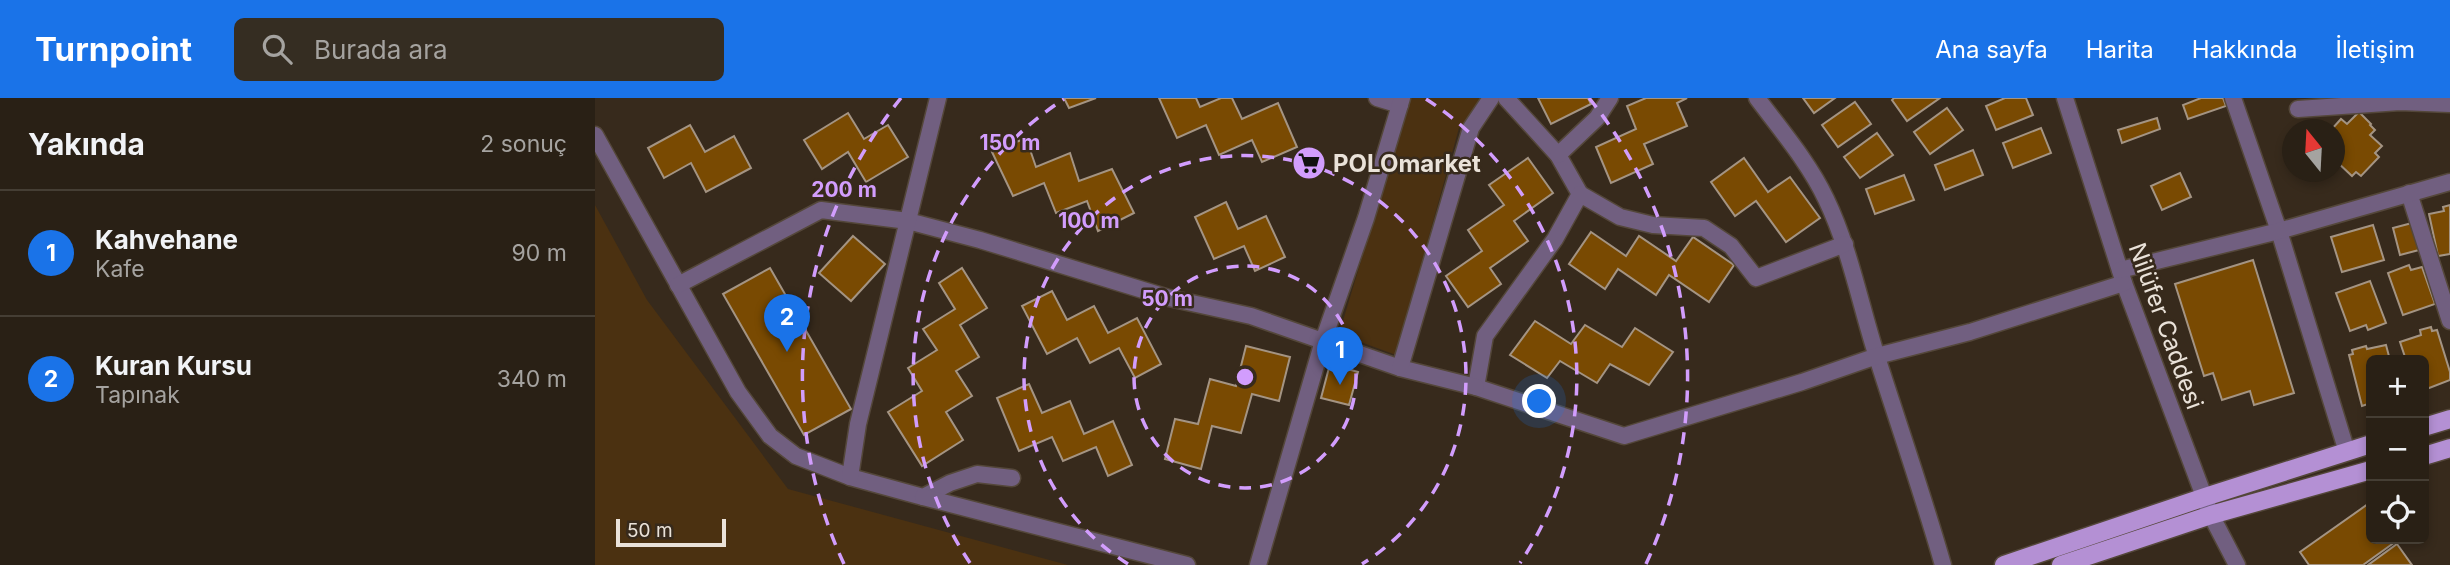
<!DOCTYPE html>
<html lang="tr">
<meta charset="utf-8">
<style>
:root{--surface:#292015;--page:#352d22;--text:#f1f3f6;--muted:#a5a3a0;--line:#453e34;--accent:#1a73e8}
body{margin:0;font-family:Inter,sans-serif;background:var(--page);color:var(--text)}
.controls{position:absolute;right:21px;bottom:21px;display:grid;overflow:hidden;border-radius:10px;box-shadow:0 4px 10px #0003}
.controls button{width:63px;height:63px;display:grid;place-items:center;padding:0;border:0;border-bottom:2px solid var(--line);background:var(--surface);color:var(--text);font:35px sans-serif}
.compass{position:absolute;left:1687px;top:21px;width:63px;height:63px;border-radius:50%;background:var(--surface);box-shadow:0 4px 10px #0003;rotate:342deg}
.scale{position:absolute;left:21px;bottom:18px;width:110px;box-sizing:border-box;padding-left:7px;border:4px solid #eae2d9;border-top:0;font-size:19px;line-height:24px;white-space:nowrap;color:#eae2d9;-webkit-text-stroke:5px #372a1c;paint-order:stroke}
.you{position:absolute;left:945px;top:304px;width:24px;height:24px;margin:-18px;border:5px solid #fff;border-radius:50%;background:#1a73e8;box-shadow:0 0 0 10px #1a73e833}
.badge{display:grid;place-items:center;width:46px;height:46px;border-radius:50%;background:var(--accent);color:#fff;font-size:23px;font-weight:700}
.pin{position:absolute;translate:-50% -58px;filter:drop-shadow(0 2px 4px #0008)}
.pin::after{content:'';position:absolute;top:37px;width:24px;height:21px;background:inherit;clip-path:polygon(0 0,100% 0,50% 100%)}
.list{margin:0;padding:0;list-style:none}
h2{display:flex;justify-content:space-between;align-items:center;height:91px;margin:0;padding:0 28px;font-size:30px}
h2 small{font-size:23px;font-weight:400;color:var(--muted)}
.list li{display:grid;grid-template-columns:46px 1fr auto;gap:21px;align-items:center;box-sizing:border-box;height:126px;padding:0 28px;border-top:2px solid var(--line)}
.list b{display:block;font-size:26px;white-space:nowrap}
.list p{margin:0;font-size:23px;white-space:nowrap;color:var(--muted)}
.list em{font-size:23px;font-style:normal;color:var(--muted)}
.icon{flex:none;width:38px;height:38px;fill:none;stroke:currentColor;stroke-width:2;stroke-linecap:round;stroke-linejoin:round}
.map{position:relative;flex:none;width:1855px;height:467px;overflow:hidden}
header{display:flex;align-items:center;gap:42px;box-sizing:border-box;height:98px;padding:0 35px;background:var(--accent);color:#fff}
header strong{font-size:33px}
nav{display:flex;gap:38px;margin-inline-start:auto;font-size:24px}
.search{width:490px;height:63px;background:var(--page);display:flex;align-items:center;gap:18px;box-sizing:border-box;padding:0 24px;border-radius:10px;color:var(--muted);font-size:26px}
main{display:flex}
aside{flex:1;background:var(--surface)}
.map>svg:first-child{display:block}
</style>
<header>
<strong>Turnpoint</strong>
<div class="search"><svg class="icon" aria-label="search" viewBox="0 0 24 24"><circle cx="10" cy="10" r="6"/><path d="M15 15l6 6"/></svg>Burada ara</div>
<nav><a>Ana sayfa</a><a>Harita</a><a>Hakkında</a><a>İletişim</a></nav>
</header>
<main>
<aside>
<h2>Yakında<small>2 sonuç</small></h2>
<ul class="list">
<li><span class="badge">1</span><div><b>Kahvehane</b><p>Kafe</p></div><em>90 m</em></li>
<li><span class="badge">2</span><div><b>Kuran Kursu</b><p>Tapınak</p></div><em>340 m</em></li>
</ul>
</aside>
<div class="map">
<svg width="1855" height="467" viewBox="0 0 1855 467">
<rect width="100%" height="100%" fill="#372a1c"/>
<g fill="#4b3111">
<polygon points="815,0 889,0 864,30 801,257 744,236"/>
<polygon points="0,107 52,202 193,391 473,467 0,467"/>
</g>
<g fill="#794a02" stroke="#a49483" stroke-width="2">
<polygon points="469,0 501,0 474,10"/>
<polygon points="564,0 601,0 605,9 626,0 637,0 647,21 683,5 702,49 667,64 657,42 624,57 611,27 582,40"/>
<polygon points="943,0 993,0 996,6 956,26"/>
<polygon points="1051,0 1092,0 1082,5 1092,28 1049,46 1058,66 1016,85 1001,49 1041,31 1032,8"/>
<polygon points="1208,0 1240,0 1219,15"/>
<polygon points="1299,0 1345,0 1312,23 1297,2"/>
<polygon points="1410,0 1431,0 1438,17 1401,32 1391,8"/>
<polygon points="1606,0 1628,0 1631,8 1593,21 1588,7"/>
<polygon points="1260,4 1276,26 1243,49 1227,27"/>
<polygon points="1352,10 1368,32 1335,56 1319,34"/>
<polygon points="1764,14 1776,26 1775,27 1780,32 1775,37 1787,48 1780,55 1784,59 1766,78 1761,74 1757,78 1740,62 1740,32 1736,32 1746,21 1752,26"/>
<polygon points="253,15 269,41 293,27 313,59 271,84 253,54 227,71 209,42"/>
<polygon points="1562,20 1565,31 1527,45 1523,32"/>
<polygon points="95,27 110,54 139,38 156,70 111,94 96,65 69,80 53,50"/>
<polygon points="1446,30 1456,55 1418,70 1408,45"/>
<polygon points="1282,35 1298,57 1265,80 1249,59"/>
<polygon points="431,40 441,69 475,55 484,83 517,71 539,115 503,133 492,103 461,115 449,85 418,98 397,54"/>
<polygon points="1378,52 1388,77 1350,92 1340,67"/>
<polygon points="933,60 958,95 919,123 933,143 895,170 906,186 873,209 851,178 887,153 873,132 909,107 894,87"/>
<polygon points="1149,60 1173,94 1195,79 1225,120 1191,144 1161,103 1140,118 1116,84"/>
<polygon points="1585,75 1596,99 1567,112 1556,88"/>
<polygon points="1309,77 1319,102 1280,116 1271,91"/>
<polygon points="631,104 643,131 671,118 690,159 660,173 649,148 619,161 600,119"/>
<polygon points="1855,107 1855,156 1843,158 1834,116 1849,113 1848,109"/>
<polygon points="1817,125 1824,152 1805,157 1798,130"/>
<polygon points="1778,127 1789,162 1747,174 1736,139"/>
<polygon points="996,134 1031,158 1044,138 1081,163 1098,139 1139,167 1114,204 1074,177 1061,197 1023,171 1010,191 974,166"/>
<polygon points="258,138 290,166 256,203 224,175"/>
<polygon points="1658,162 1699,295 1659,307 1655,293 1627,302 1618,275 1609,278 1580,186"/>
<polygon points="1814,167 1816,172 1827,169 1840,206 1808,217 1793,175"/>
<polygon points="175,170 256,311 209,337 128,196"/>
<polygon points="367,170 392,210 365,227 384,259 361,273 377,298 351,314 368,342 327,368 293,314 327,293 313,270 342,252 328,231 360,211 344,185"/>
<polygon points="1775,183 1791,225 1773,232 1771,227 1755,233 1741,195"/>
<polygon points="457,193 472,222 499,208 513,235 542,220 566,266 540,280 524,250 495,265 482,240 452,256 427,208"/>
<polygon points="940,223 976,246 990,227 1027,249 1040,230 1078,254 1054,287 1015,266 1002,285 965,263 952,280 915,257"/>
<polygon points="1836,229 1837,233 1842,232 1855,274 1855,282 1829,292 1829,262 1811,262 1805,244 1826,237 1825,232"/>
<polygon points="1791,247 1795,262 1776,262 1776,305 1767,308 1754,257 1758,256 1757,252 1771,248 1772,251"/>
<polygon points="651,248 695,259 684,303 657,296 646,335 617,328 606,371 570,361 580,321 603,326 615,281 641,288"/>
<polygon points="735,266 763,274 754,307 726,300"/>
<polygon points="434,286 447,315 475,303 489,336 518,323 537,367 513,378 501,349 468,363 457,339 424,353 402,300"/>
<polygon points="1773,406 1776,411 1776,441 1798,441 1800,444 1768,467 1714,467 1705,454"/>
<polygon points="1802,446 1817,467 1773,467"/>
</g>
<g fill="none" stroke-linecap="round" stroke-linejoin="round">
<defs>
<g id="minor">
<polyline points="782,0 805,7"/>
<polyline points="911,0 963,57 985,96"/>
<path d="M1162 0C1186 32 1214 65 1231 101 1255 151 1265 206 1282 259 1304 328 1328 397 1348 467"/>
<polyline points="1470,0 1529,185 1616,417 1642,467"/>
<polyline points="1638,0 1684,133 1752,354"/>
<polyline points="1703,11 1805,4 1855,6"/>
<polyline points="0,37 143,294 175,338 201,358 255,379 328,399 355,385 382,376 417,380"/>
<polyline points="963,57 1002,20 1015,0"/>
<polyline points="1814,95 1855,223"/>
<polyline points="1250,146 1161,180 1136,148 1109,130 1058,127 1025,119 985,96 960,141 890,238 881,289 1029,338 1207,284 1282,258 1375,234 1529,185"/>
<polyline points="1525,172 1684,133 1855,84"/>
<polyline points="83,187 226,112 313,123 385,142 574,200 656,218 805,270 881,289"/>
<polyline points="805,270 876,30 896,0"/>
<polyline points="255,379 263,326 343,0"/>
<polyline points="328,399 592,467"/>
<polyline points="663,467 728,243 771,120 807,0"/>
</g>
<g id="major">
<polyline points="1829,329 1855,321"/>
<polyline points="1829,358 1855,350"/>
<polyline points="1409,467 1610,399 1776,346"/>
<polyline points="1466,467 1616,417 1776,372"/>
</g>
</defs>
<use href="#minor" stroke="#54473a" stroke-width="19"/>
<use href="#major" stroke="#54473a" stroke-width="21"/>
<use href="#minor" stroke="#715f80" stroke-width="16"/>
<use href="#major" stroke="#b490d4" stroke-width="18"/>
</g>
<g fill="none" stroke="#d29dfd" stroke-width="3.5" stroke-dasharray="12 9">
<circle cx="650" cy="279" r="111"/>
<path d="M533 466A221 221 0 1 1 767 466"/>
<path d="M375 465A332 332 0 0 1 469 1M831 1A332 332 0 0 1 925 465"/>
<path d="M249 466A443 443 0 0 1 306 0M994 0A443 443 0 0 1 1051 466"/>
</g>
<defs>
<symbol id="supermarket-disc" viewBox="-11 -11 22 22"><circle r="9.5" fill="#d29dfd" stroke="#372a1c"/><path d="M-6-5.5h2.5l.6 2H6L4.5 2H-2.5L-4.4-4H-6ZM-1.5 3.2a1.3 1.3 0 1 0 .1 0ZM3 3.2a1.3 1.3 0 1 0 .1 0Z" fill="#111"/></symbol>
</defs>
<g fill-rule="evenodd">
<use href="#supermarket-disc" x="695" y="46" width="38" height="38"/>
</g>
<g text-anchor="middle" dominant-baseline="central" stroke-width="5" stroke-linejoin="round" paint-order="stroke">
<g font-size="24" font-weight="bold" fill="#eae2d9" stroke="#372a1c" text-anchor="start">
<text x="738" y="65">POLOmarket</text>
</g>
<g font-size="24" fill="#eae2d9" stroke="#372a1c">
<text transform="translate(1571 228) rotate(70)">Nilüfer Caddesi</text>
</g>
</g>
<circle cx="650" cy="279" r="10" fill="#d29dfd" stroke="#372a1c" stroke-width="3.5"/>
<g font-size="21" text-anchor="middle" font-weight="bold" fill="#d29dfd" stroke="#372a1c" stroke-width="5" stroke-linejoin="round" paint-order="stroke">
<text x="415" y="52">150 m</text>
<text x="249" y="99">200 m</text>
<text x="494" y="130">100 m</text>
<text x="572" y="208">50 m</text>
</g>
</svg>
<div class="controls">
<button>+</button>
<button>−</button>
<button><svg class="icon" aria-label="locate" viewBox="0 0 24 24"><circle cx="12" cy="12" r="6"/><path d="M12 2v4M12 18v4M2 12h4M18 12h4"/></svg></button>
</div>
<svg class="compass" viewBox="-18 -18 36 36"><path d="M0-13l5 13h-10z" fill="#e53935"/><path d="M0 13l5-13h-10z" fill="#a5a3a0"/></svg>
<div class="scale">50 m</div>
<div class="you"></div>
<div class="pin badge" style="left:745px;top:287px">1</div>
<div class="pin badge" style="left:192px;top:254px">2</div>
</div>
</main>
